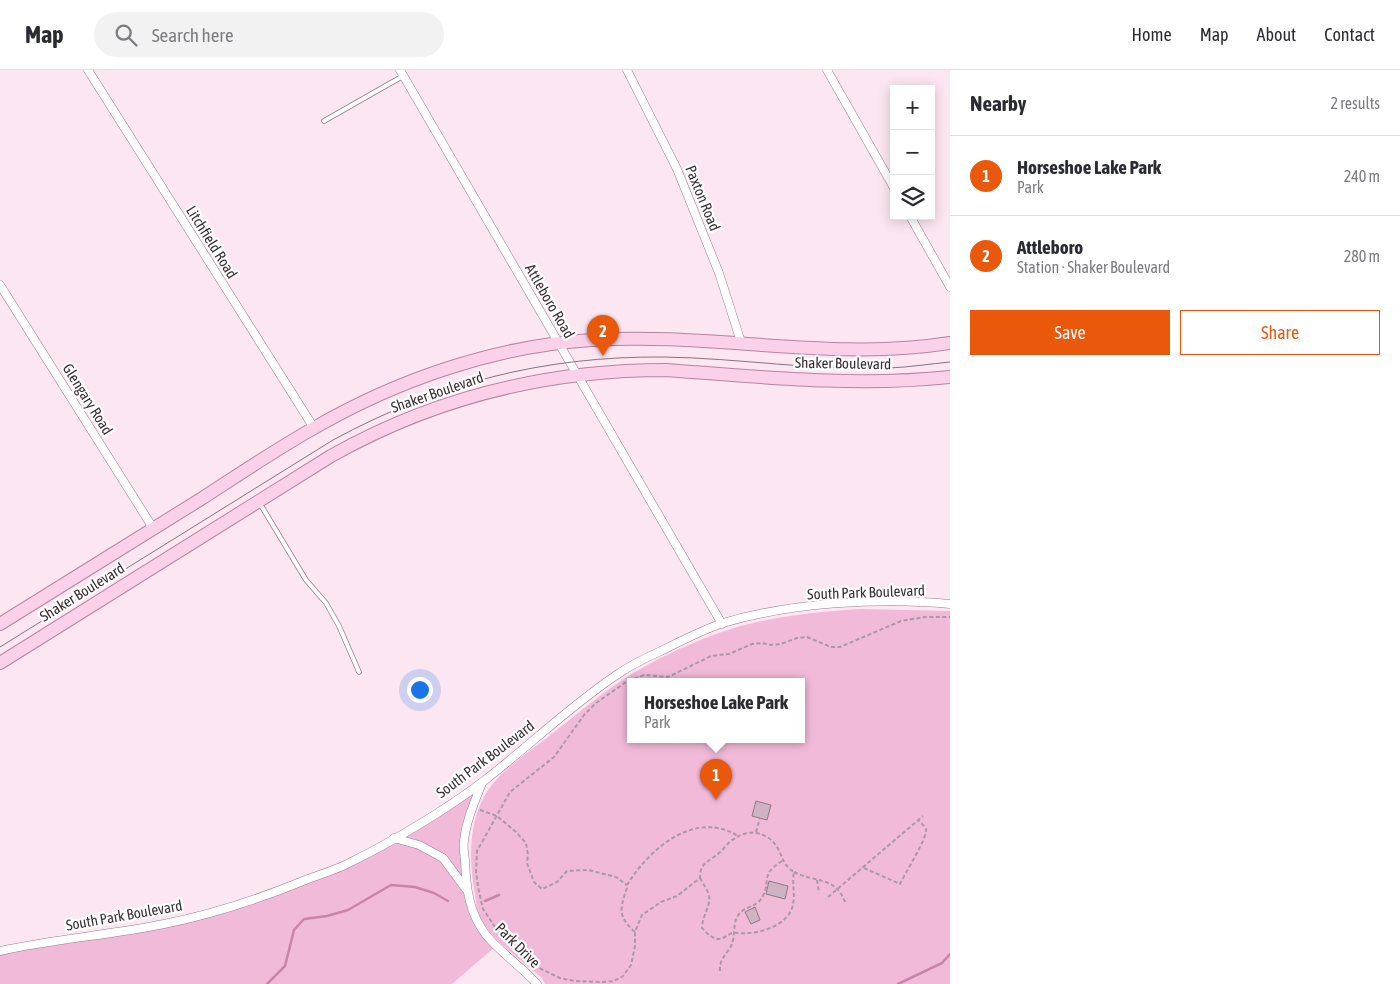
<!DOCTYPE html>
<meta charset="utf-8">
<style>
:root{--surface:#fff;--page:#f2f2f3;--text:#2b2b33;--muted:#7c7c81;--line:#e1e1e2;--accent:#ea580c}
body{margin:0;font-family:"Asap Condensed",sans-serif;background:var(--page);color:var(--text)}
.controls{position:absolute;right:15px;top:15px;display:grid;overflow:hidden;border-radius:0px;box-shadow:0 2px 12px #0003}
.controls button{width:45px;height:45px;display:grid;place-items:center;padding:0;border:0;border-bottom:1px solid var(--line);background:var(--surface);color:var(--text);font:25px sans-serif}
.you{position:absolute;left:419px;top:619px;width:18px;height:18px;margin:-12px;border:4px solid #fff;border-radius:50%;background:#1a73e8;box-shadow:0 0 0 8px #1a73e833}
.badge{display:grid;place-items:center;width:32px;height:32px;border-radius:50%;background:var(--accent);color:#fff;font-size:16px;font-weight:700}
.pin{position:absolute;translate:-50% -41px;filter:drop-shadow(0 1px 2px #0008)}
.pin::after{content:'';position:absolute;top:26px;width:18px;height:15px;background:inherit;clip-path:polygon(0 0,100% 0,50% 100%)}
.popup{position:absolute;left:627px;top:608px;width:178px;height:65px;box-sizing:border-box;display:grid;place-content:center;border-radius:0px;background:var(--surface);filter:drop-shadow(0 1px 4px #0005);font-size:16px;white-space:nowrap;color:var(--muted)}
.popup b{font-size:19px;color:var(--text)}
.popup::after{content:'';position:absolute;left:50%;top:100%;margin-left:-10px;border:10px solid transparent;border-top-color:var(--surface)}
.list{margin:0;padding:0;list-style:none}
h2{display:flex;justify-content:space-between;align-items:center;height:65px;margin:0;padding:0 20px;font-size:21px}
h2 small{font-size:16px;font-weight:400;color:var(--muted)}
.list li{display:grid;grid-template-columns:32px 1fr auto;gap:15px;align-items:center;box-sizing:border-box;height:80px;padding:0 20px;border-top:1px solid var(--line)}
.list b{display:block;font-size:19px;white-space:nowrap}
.list p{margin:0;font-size:16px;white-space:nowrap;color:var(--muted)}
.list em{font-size:16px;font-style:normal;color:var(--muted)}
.actions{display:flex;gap:10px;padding:15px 20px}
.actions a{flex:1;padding:11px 0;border:1px solid var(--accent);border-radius:0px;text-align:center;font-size:18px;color:var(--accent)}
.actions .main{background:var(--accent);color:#fff}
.icon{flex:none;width:28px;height:28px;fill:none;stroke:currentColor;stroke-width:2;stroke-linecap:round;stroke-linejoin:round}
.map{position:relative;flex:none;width:950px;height:914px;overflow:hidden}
header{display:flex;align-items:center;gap:30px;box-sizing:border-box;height:70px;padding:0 25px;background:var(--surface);border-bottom:1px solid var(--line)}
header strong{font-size:24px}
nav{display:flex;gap:28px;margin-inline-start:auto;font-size:18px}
.search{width:350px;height:45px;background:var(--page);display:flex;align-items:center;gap:12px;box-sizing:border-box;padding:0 18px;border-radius:28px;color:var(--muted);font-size:19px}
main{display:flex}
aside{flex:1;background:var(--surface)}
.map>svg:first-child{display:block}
</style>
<header>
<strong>Map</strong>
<div class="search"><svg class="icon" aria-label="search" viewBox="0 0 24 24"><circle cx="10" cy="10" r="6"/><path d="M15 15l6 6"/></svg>Search here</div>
<nav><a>Home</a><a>Map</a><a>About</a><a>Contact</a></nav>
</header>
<main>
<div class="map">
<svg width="950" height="914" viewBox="0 0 950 914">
<rect width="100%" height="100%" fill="#fce6f2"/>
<g fill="#f2bad9" fill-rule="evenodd">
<path d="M861 539 950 541V914H545L542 908C522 891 488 868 478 843 476 838 476 830 475 825 469 792 468 755 485 725 498 703 523 686 543 671 570 650 596 627 624 609 653 590 684 576 716 564 762 547 813 542 861 539ZM631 611H801V669H631Z"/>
<polygon points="483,712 464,771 471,836 496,876 452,914 0,914 0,881 107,864 231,837 346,794"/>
</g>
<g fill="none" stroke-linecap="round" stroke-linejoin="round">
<g stroke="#c984ac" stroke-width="2.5">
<polyline points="485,831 499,825"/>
<polyline points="267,914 285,896 294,860 304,849 327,846 348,840 391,815 415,817 434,823 448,831"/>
<polyline points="898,914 942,893 950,884"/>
</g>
</g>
<g fill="#ceb4c2" stroke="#917886">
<polygon points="756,731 771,735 767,750 752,746"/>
<polygon points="769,811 788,816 785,829 766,824"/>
<polygon points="755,837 760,850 751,854 745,842"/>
</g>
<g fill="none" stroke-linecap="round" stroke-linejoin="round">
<defs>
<g id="service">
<polyline points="324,51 403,6"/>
<polyline points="259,432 306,510 326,533 339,556 359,602"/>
</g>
<g id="minor">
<polyline points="88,0 314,358"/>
<polyline points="400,0 722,554"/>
<polyline points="627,0 677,99 719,203 741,272"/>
<polyline points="827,0 894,118"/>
<polyline points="910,146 950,217"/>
<polyline points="0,215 153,458"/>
<path d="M482 713C475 731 466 751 464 771 463 777 464 784 465 790 466 818 469 844 487 866 502 884 522 897 537 914"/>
<polyline points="394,768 419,775 443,788 466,819"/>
<path d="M0 881C54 869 110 865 164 854 213 844 262 828 308 809 321 804 335 800 347 794 392 772 446 740 485 710 529 676 569 637 615 606 629 596 645 588 661 581 681 571 702 560 723 553 790 533 880 527 950 534"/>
</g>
<g id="primary">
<path d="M0 554C67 512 134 471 201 429 238 405 275 380 314 358 397 310 495 276 591 270 711 262 831 292 950 273"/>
<path d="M0 593 331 386C434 328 548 300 666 300 761 307 856 317 950 307"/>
</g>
</defs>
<use href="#service" stroke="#967d8a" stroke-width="5.5"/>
<use href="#minor" stroke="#967d8a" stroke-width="9"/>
<use href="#primary" stroke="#b584a0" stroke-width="14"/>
<g stroke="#aa99a3" stroke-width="2" stroke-dasharray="4 2.5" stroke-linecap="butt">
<polyline points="480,740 497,746 516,762 526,773 528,785 527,793 534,812 542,819 557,812 567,801 588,800 616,807 627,815"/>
<polyline points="756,762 760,748"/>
<path d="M864 798 900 814C904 805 928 767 926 759 925 756 921 753 918 750"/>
<path d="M794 802C816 813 835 806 845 832"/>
<path d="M700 808C703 814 708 820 709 826 711 836 702 846 702 858 707 863 711 868 718 869 724 869 727 865 732 863 736 862 743 864 747 863 761 863 781 856 789 844 798 831 791 816 794 802 782 794 784 789 777 777 768 762 748 758 734 769 728 772 725 778 720 782 710 792 700 791 700 808L677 826 661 832 642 845 635 862V876L631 895 623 906 614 911 603 912 575 911 560 908 535 896 516 881 497 860 483 839 479 822 476 803 477 781 510 722 554 687 584 645 596 633 626 612 644 605 668 607 711 586 729 584 752 574 762 573 771 575 781 574 797 568 807 567 831 577H840L901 551 925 547H950"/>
<polyline points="817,810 819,823"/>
<polyline points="828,827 923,746"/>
<path d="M635 862C617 846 620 838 627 818V815C649 779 695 739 738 766"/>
<path d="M720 901C719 885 731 883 733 870 735 861 733 852 739 844 745 836 758 837 763 826 771 809 760 805 782 791"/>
</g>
<use href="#service" stroke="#fff" stroke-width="4"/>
<use href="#minor" stroke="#fff" stroke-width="8"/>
<use href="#primary" stroke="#fbd1e9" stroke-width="12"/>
<path stroke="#84757d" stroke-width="1" d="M0 577 333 370C438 313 544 286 663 287 739 288 814 301 890 298 910 297 930 294 950 292"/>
</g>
<g text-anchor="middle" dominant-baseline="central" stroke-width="4.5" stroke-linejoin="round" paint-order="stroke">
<g font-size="15" fill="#392f34" stroke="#fff">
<text transform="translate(703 128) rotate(68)">Paxton Road</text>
<text transform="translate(212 172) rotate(58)">Litchfield Road</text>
<text transform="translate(550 231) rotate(60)">Attleboro Road</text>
<text transform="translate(843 293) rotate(1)">Shaker Boulevard</text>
<text transform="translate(437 322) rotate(-19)">Shaker Boulevard</text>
<text transform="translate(88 329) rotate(58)">Glengary Road</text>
<text transform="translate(82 522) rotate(-32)">Shaker Boulevard</text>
<text transform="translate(866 522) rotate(-2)">South Park Boulevard</text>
<text transform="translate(485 689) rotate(-37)">South Park Boulevard</text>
<text transform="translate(124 845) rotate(-10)">South Park Boulevard</text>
<text transform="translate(518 875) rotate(45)">Park Drive</text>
</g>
</g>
</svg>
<div class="controls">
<button>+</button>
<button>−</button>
<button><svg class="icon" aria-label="layers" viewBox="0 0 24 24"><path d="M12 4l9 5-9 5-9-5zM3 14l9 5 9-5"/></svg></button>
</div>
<div class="you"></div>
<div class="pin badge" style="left:716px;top:730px">1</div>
<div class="popup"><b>Horseshoe Lake Park</b>Park</div>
<div class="pin badge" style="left:603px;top:286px">2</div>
</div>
<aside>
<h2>Nearby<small>2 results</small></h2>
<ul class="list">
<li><span class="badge">1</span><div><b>Horseshoe Lake Park</b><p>Park</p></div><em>240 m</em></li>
<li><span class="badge">2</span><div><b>Attleboro</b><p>Station · Shaker Boulevard</p></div><em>280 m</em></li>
</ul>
<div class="actions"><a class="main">Save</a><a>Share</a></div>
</aside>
</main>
